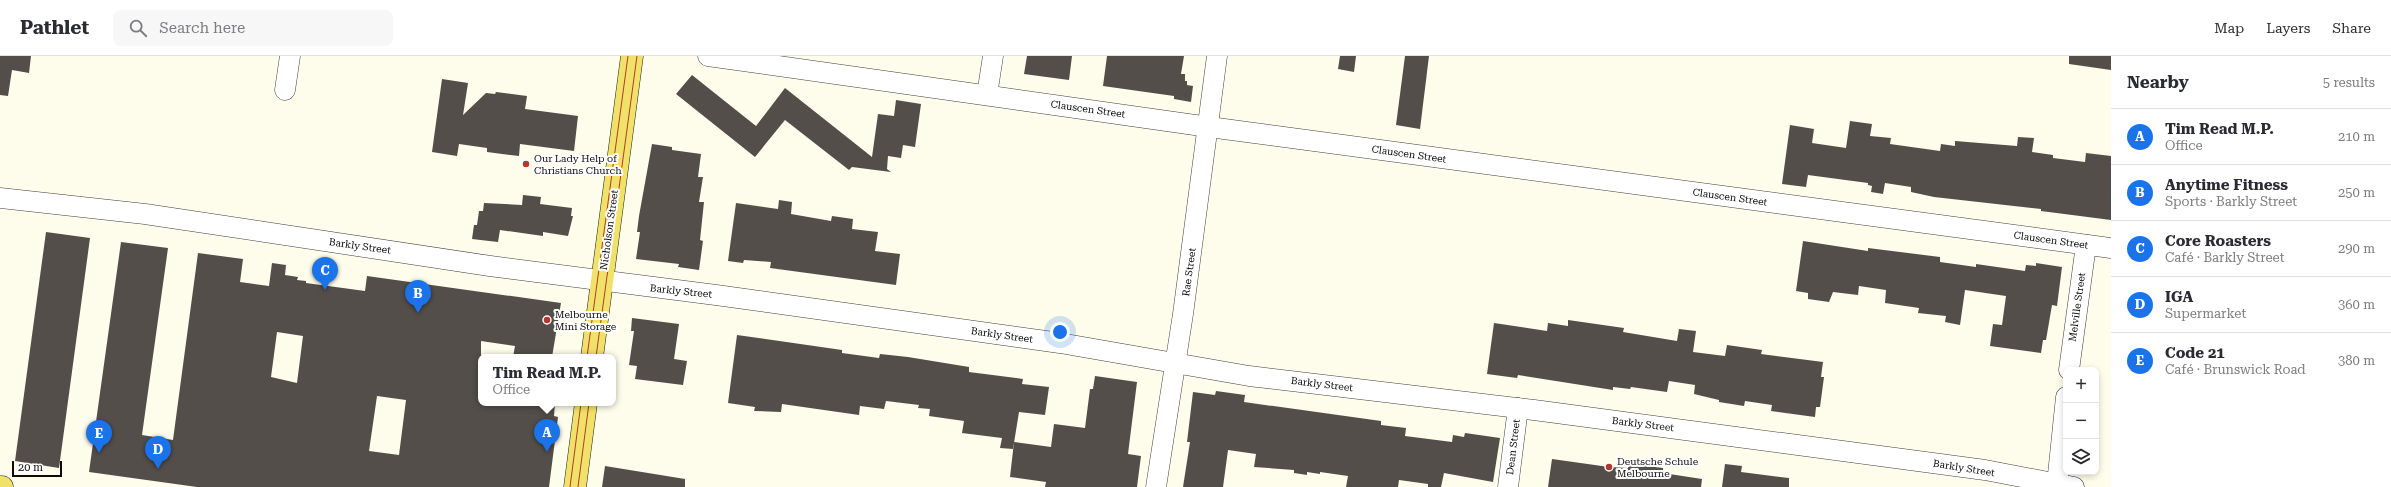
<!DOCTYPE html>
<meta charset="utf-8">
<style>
:root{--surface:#fff;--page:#f7f7f7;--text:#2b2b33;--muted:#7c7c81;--line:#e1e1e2;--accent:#1a73e8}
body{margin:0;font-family:"Roboto Serif",serif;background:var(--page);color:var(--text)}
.controls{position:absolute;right:12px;bottom:12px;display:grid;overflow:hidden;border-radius:8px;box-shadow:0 2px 6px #0003}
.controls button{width:36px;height:36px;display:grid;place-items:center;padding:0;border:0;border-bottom:1px solid var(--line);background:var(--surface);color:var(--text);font:20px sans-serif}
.scale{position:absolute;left:12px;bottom:10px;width:50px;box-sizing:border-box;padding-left:4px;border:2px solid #0b0b0b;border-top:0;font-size:11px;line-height:14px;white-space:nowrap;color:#0b0b0b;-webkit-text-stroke:3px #fff;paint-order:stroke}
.you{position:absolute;left:1060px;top:276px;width:14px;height:14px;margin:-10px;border:3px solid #fff;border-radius:50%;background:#1a73e8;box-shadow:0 0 0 6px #1a73e833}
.badge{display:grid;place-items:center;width:26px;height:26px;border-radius:50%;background:var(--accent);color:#fff;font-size:13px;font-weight:700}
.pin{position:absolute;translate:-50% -33px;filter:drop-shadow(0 1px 2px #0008)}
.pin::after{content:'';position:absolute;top:21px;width:14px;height:12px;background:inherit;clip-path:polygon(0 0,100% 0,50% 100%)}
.popup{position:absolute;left:478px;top:298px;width:138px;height:52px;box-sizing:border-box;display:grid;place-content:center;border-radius:8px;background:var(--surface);filter:drop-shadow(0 1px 3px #0005);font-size:13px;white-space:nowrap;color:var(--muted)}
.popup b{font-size:15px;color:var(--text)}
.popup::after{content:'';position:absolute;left:50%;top:100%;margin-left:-8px;border:8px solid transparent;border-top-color:var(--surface)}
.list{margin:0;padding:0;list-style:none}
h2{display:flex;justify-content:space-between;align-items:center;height:52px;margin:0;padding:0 16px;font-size:17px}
h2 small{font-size:13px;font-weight:400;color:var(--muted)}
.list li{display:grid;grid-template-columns:26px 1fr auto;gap:12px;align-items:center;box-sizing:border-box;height:56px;padding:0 16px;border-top:1px solid var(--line)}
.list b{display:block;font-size:15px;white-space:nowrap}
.list p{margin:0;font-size:13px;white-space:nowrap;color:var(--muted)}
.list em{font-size:13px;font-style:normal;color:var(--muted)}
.icon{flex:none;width:22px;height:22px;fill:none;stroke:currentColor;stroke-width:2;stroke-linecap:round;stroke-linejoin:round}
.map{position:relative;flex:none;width:2111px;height:431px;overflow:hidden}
header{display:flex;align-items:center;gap:24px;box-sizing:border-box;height:56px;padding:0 20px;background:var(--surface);border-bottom:1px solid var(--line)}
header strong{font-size:19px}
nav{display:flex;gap:22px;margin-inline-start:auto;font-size:14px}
.search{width:280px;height:36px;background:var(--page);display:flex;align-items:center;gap:10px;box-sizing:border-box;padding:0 14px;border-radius:8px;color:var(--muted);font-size:15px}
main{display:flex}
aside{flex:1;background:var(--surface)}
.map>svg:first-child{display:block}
</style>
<header>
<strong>Pathlet</strong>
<div class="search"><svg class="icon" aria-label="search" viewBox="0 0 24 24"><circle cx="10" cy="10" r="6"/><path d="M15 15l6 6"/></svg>Search here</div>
<nav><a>Map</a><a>Layers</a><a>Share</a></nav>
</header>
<main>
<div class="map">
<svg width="2111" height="431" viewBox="0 0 2111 431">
<rect width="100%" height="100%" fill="#fefdeb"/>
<g fill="#534e49" fill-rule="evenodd">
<polygon points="0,0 31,0 29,17 12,14 8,40 0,39"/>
<polygon points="1027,0 1072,0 1069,24 1024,18"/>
<polygon points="1107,0 1184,0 1181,18 1185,18 1185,25 1187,25 1187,29 1193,30 1191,46 1174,43 1174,40 1103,30"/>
<polygon points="1340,0 1356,0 1354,16 1338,13"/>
<polygon points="1405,0 1429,0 1420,73 1396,69"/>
<polygon points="2069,0 2111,0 2111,14 2069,8"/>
<polygon points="692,19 756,70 785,32 872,101 878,58 894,60 896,44 921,48 915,91 903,89 901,102 888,100 887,113 891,116 852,111 849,114 785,64 755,101 676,38"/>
<polygon points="442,23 468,27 463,59 486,37 495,38 496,36 527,40 525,53 578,60 574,95 520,88 519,100 487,96 487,92 459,88 457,100 432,96"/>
<polygon points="1850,65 1872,68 1870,80 1891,82 1890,88 1940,95 1941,88 1955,90 1955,85 2017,90 2018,81 2034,82 2032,96 2053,99 2053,102 2085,106 2086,97 2111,100 2111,164 2041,155 2041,153 1934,141 1911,136 1911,131 1885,127 1883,138 1871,136 1872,130 1868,129 1868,127 1808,119 1806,131 1782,128 1790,69 1814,73 1812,87 1846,92"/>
<polygon points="652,88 672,91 672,94 701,98 698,121 703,121 699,146 704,146 700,184 703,185 699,214 678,211 679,208 636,203 640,176 637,176 639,160"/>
<polygon points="523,139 541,141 540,148 572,152 571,160 573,160 568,180 543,176 543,180 500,174 498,186 472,183 474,169 477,169 479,155 483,155 484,147 522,149"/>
<polygon points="779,144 792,146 791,158 831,165 832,160 853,163 852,173 878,176 875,195 900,198 896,229 770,212 771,206 744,204 743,207 728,205 736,147 778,153"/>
<polygon points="46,176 90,182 59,412 15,405"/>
<polygon points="1803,185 1868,195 1868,192 1940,201 1940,206 1976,211 1976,208 2025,215 2026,209 2036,210 2036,207 2062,211 2057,250 2052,249 2046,284 2043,284 2041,297 1990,290 1993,268 2002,269 2006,240 1965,234 1960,269 1945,266 1946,260 1918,257 1919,252 1885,247 1886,234 1859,230 1858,239 1833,236 1829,246 1808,243 1808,237 1796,235"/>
<path d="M121 186 168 192 142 379 173 384 198 197 243 203 240 226 269 230 272 207 286 209 285 219 298 221 297 224 306 225V227L365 235 367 220 561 247 552 301H513L515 290 481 285V347H555L554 360 558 361 549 431H197L89 416ZM277 276 303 280 297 327 271 321ZM377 340 406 344 399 399 369 395Z"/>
<polygon points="632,262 679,268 674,303 687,305 683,329 635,323 637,310 629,309 634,275 631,275"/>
<polygon points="1568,264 1624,272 1623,276 1677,285 1679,273 1696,275 1693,296 1725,300 1727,289 1762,294 1761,298 1823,306 1821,321 1824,321 1820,351 1816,351 1815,361 1771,355 1772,349 1745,345 1744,350 1719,346 1719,344 1694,338 1695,329 1669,325 1667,336 1631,331 1630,333 1613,331 1613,334 1518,319 1517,322 1487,318 1494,267 1547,275 1548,267 1568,270"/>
<polygon points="737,279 842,294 842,297 879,302 880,298 908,301 969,311 969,316 1023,323 1022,328 1049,331 1045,359 1019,356 1013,393 1000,392 1002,382 962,377 964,365 929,360 930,353 918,352 919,349 886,345 884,353 860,350 859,359 782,348 781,356 754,355 755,351 728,347"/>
<polygon points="1095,320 1137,326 1128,398 1141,400 1137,431 1045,431 1046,426 1010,421 1014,386 1051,391 1054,368 1085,372 1090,333 1093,333"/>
<polygon points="1216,335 1245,339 1244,346 1381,365 1381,369 1406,372 1405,380 1452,386 1453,379 1464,381 1465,377 1500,382 1493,426 1444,417 1441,431 1428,431 1428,428 1399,424 1398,431 1346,431 1348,420 1320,416 1320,418 1307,416 1307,419 1294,417 1294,414 1254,411 1256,398 1228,394 1223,431 1183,431 1190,386 1187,386 1193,336 1215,339"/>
<polygon points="1552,403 1609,411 1628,412 1629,408 1663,412 1663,417 1702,423 1701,431 1548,431"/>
<polygon points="1725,408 1742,410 1741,416 1789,422 1789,431 1722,431"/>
<polygon points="605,410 685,423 685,431 602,431"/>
</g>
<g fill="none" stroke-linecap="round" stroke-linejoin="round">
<defs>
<g id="minor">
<polyline points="708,0 1209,71 2111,192"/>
<polyline points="285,34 290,0"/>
<polyline points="987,39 993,0"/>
<polyline points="0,142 145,158 490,210 716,239 1060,287 1249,320 1534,354 1985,414 2074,431"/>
<polyline points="2069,314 2086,189"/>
<polyline points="2057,428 2066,341"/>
<polyline points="1156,431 1183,258 1217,0"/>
<polyline points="1508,431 1518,352"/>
</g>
<g id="primary">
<polyline points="592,301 632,0"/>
<polyline points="0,431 2,431"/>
<polyline points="575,431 586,347"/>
</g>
</defs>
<use href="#minor" stroke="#3e3e3e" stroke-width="21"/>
<use href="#primary" stroke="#1c1c1c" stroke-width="23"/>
<use href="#minor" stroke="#fff" stroke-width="20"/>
<use href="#primary" stroke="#f0e268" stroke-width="22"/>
<g stroke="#b3392c" stroke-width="1">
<polyline points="587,301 628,0"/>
<polyline points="596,301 637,0"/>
<polyline points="570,431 581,347"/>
<polyline points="578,431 589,347"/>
</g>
</g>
<g fill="#b3392c" stroke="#fff" stroke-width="1.5">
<circle cx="526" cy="108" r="4"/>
<circle cx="547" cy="264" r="4"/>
<circle cx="1609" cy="411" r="4"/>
</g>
<g text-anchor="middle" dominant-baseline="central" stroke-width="4" stroke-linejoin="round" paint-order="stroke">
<g font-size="10" fill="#0b0b0b" stroke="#fff">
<text transform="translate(1088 53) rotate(8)">Clauscen Street</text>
<text transform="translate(1409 98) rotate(8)">Clauscen Street</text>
<text transform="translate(1730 141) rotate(8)">Clauscen Street</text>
<text transform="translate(609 174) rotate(-82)">Nicholson Street</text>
<text transform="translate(2051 184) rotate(8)">Clauscen Street</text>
<text transform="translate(360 190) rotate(8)">Barkly Street</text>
<text transform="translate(1189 216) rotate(-82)">Rae Street</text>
<text transform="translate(681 235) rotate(6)">Barkly Street</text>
<text transform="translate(2077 251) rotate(-82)">Melville Street</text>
<text transform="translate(1002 279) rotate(8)">Barkly Street</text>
<text transform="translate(1322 328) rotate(7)">Barkly Street</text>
<text transform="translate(1643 368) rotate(7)">Barkly Street</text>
<text transform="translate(1513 391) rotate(-83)">Dean Street</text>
<text transform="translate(1964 412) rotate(9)">Barkly Street</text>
</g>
<g font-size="10" fill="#0b0b0b" stroke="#fff" text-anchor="start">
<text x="534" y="102">Our Lady Help of<tspan x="534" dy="12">Christians Church</tspan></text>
<text x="555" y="258">Melbourne<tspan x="555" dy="12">Mini Storage</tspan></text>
<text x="1617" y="405">Deutsche Schule<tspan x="1617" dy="12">Melbourne</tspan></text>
</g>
</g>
</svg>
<div class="controls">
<button>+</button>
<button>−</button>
<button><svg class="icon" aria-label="layers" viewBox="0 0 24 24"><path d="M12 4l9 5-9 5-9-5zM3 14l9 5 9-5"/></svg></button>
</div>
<div class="scale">20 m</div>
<div class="you"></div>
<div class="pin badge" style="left:547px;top:396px">A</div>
<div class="popup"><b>Tim Read M.P.</b>Office</div>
<div class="pin badge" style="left:418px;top:257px">B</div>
<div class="pin badge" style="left:325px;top:234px">C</div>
<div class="pin badge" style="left:158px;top:413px">D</div>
<div class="pin badge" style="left:99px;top:397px">E</div>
</div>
<aside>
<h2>Nearby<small>5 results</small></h2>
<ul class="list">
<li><span class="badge">A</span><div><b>Tim Read M.P.</b><p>Office</p></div><em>210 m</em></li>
<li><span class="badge">B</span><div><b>Anytime Fitness</b><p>Sports · Barkly Street</p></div><em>250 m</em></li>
<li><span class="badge">C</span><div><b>Core Roasters</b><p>Café · Barkly Street</p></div><em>290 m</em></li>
<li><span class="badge">D</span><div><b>IGA</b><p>Supermarket</p></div><em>360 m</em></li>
<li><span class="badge">E</span><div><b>Code 21</b><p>Café · Brunswick Road</p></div><em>380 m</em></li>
</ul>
</aside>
</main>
